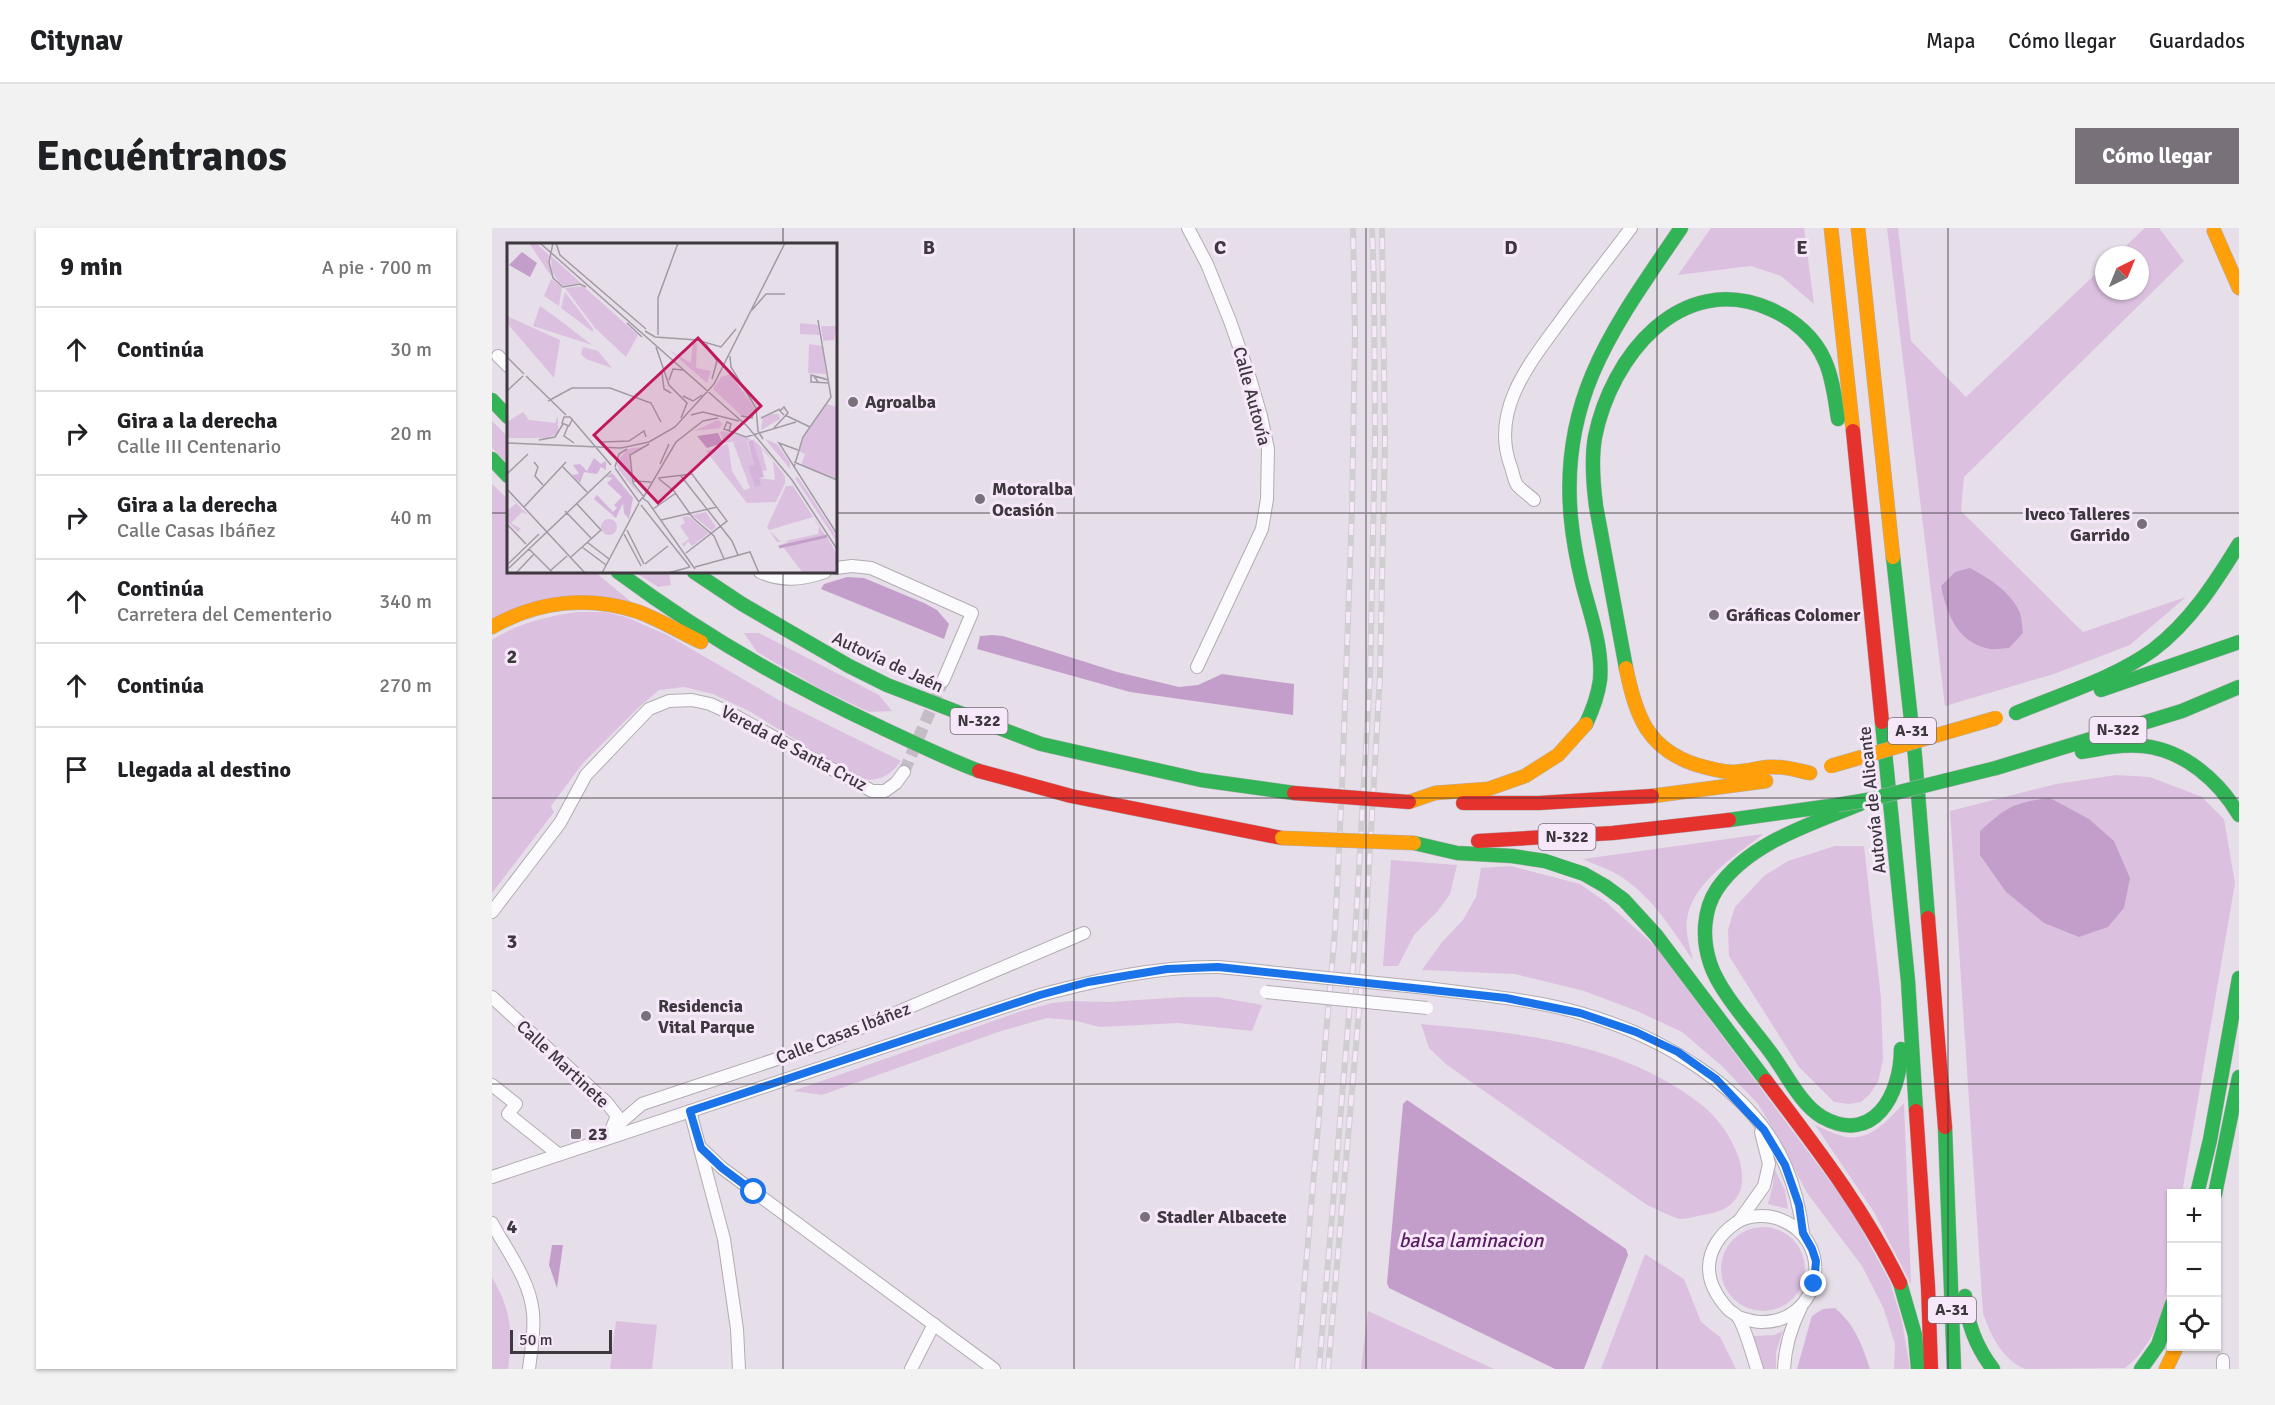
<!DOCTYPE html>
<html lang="es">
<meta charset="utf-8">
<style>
:root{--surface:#fff;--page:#f2f2f2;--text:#202124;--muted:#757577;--line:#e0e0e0;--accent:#78717a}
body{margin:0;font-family:Signika,sans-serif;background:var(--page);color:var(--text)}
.controls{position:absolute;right:18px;bottom:18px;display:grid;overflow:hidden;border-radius:0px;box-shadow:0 2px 4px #0004}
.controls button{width:54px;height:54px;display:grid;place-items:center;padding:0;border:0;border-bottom:2px solid var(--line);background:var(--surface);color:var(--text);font:30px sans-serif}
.compass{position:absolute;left:1603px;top:18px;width:54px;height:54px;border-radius:50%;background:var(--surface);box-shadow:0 2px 4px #0004;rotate:43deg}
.scale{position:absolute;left:18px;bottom:15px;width:102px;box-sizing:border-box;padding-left:6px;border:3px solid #3d373e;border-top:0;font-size:16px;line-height:21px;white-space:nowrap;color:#3d373e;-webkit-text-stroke:4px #f6e8f9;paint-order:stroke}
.stop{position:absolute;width:18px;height:18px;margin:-14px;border:4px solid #1a73e8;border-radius:50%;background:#fff}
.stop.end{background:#1a73e8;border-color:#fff;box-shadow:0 2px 6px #0008}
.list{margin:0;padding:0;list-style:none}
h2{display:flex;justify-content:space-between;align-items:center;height:78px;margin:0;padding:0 24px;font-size:26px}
h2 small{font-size:20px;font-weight:400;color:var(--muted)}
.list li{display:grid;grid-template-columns:39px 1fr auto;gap:18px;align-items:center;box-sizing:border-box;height:84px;padding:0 24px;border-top:2px solid var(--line)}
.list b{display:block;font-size:22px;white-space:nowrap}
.list p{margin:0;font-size:20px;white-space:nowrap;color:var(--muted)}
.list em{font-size:20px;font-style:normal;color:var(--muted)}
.icon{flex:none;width:33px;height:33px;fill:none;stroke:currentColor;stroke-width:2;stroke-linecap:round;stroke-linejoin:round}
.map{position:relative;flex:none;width:1747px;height:1141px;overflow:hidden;border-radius:0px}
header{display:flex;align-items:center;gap:36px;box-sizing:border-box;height:84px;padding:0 30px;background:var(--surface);border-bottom:2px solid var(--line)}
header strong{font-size:28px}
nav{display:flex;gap:33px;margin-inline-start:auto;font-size:21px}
.intro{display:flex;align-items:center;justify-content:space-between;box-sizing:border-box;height:144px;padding:0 36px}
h1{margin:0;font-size:42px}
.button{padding:15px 27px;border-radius:0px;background:var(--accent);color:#fff;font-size:21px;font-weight:700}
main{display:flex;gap:36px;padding:0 36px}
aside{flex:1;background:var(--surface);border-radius:0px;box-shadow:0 2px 4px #0004}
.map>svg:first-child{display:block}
</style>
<header>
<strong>Citynav</strong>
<nav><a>Mapa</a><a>Cómo llegar</a><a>Guardados</a></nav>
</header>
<div class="intro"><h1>Encuéntranos</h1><a class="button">Cómo llegar</a></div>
<main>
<aside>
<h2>9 min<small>A pie · 700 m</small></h2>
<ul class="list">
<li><svg class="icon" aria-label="ahead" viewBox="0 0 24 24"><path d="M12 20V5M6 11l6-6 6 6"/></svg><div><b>Continúa</b></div><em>30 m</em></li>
<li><svg class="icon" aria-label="right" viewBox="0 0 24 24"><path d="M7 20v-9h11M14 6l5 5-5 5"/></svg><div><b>Gira a la derecha</b><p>Calle III Centenario</p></div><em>20 m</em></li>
<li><svg class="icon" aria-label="right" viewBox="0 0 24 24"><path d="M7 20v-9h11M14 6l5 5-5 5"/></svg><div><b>Gira a la derecha</b><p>Calle Casas Ibáñez</p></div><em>40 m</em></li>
<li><svg class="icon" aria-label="ahead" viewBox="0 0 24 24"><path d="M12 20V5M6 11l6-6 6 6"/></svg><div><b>Continúa</b><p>Carretera del Cementerio</p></div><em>340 m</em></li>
<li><svg class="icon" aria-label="ahead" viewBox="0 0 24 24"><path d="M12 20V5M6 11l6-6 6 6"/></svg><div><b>Continúa</b></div><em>270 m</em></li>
<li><svg class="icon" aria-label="arrive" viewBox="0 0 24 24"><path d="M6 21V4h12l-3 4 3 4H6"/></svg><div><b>Llegada al destino</b></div></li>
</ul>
</aside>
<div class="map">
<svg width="1747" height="1141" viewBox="0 0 1747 1141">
<rect width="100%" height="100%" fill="#e6dee8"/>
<g fill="#dcc0e0">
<polygon points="1219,0 1312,0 1322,76 1289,48 1259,38 1186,47"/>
<polygon points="1395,0 1406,0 1419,113 1474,169 1612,38 1612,63 1648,63 1648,27 1624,27 1653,0 1667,0 1692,33 1472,249 1469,283 1591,404 1694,369 1638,417 1562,446 1453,478"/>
<polygon points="0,193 16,209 16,236 0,220"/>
<polygon points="0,256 16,271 16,344 103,344 138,373 0,390"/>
<polygon points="143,344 175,344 177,345 179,357 166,359"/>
<path d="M86 384H113L134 389 177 408 292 475 409 533C397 549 385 555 366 550L257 483 221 466 192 459 167 462 146 480 91 535 59 578 62 584 0 665V412C27 395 55 388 86 384Z"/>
<polygon points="252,405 267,405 387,467 400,483 377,484 327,460 265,424"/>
<path d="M1624 547 1658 549 1710 569 1732 591 1743 655 1690 965 1680 966C1679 1024 1684 1100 1633 1140L1533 1141C1510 1131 1499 1108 1491 1085L1458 583 1564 556Z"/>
<path d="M1271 606C1244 628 1201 653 1195 691 1193 704 1198 720 1201 732 1179 700 1157 663 1121 644 1111 639 1101 636 1091 631Z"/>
<polygon points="1343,618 1372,618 1389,770 1391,832 1386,854 1378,866 1369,874 1357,876 1342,874 1307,839 1237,728 1236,702 1243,679 1272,648 1296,633"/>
<polygon points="899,632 965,637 958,666 945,684 922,707 906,738 891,738"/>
<polygon points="1019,638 1088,656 1115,675 1163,718 1358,980 1398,1054 1410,1093 1418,1141 1402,1141 1403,1116 1391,1079 1370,1038 1315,965 1287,911 1266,876 1230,838 1190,804 1145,783 1092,763 1023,746 930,742 950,714 971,692 984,669 989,640"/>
<polygon points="692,769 725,769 770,777 760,803 686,795 608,799 580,792 555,790 506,804 330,867 301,863 527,784 560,775 579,773 615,774"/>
<path d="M929 796C1028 805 1128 813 1210 877 1245 905 1279 978 1211 987 1204 988 1195 991 1189 991 1178 989 1165 981 1155 977L955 837 937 820Z"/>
<path d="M1412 875 1419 1056 1382 984 1323 897C1332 901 1344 907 1354 909 1379 913 1397 891 1412 875Z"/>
<polygon points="1282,940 1293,962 1296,981 1276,976 1281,957"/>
<circle cx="1271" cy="1041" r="42"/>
<polygon points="1153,1026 1192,1051 1209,1094 1228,1109 1244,1141 1109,1141"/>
<path d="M0 1049C19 1082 21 1103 16 1141H0Z"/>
<polygon points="876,1083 1002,1141 869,1141"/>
<polygon points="124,1093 165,1097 160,1141 118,1141"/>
<polygon points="1291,1103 1284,1124 1284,1141 1272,1141 1261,1108 1282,1107"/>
</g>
<path fill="#d4b4da" d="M1343 1080C1363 1097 1370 1117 1378 1141H1305L1320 1088 1331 1081Z"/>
<g fill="#c49eca">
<path d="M1478 340C1497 350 1520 365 1528 385 1530 391 1530 399 1531 405L1517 420C1511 420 1503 422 1498 421 1465 415 1455 386 1449 358L1463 344Z"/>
<polygon points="355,349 372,350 432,375 445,382 457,396 452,411 329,361 332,356"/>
<polygon points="500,407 511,408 625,444 687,459 706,457 730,446 802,456 801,487 638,464 485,421 488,408"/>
<path d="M1558 570 1597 591 1622 613 1638 650 1632 680 1616 699 1587 709 1552 695 1514 664 1488 627V603C1514 579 1523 574 1558 570Z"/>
<polygon points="915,872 1134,1021 1136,1027 1092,1141 1063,1141 897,1060 895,1055 911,876"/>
<polygon points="60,1017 71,1017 65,1060 57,1037"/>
</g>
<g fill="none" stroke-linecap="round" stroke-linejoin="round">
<polyline stroke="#c4bdc6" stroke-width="12" stroke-dasharray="12 6" stroke-linecap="butt" points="412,544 451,453"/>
<defs>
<g id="street">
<polyline points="696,0 715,36 738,93 757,147 769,188 776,221 775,271 770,301 705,439"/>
<polyline points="6,128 16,138"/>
<path d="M1042 272C1037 267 1029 262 1025 257 1022 252 1021 245 1019 239 998 184 1036 137 1067 95 1090 63 1115 32 1139 0"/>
<polyline points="344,340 360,338 379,340 480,385 451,453"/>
<path d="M268 344C290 354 310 352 333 344"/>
<polyline points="0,684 68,595 94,547 157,481 177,473 200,472 218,476 238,485 380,563 393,563 404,555 412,544"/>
<path d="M935 760C986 767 1039 771 1088 785 1167 807 1261 860 1294 939 1303 960 1308 982 1311 1005"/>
<polyline points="0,769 115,875 125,888 119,902"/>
<polyline points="0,857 24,876 16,886 66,926"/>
<polyline points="198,883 232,1011 245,1101 247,1141"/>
<polyline points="117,908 128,895 150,876 333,815 592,705"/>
<polyline points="209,920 230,940 502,1141"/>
<path d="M0 949 548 767C606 752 665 738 725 739 742 740 759 742 776 744"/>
<polyline points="1247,993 1272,958 1277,936 1269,904"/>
<path d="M0 995C15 1023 38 1052 41 1085 43 1103 39 1123 37 1141"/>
<path d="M1246 1089C1253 1091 1261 1094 1269 1094 1330 1095 1346 1010 1284 990 1272 986 1254 988 1244 995 1229 1005 1217 1021 1217 1040 1217 1055 1226 1070 1236 1081 1239 1084 1244 1086 1246 1089 1253 1099 1261 1129 1265 1141"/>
<polyline points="419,1141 442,1096"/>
<path d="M1292 1141C1293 1119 1299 1099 1309 1079"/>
<polyline points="1731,1141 1731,1132"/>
</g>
<g id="fast">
<polyline points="0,172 16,189"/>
<polyline points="0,231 16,248"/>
<polyline points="1401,329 1423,528 1436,690"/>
<path d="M126 344C208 405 294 455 386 498 420 514 453 530 487 543"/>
<polyline points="202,344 250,376 357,438 395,457 549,516 709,552 802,565"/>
<path d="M1134 440 1104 278C1101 255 1099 232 1103 209 1119 129 1188 42 1278 81 1301 91 1323 109 1333 133 1341 151 1343 172 1346 191"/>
<polyline points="1609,462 1747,414"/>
<path d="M1524 485C1569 466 1621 451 1661 422 1698 394 1723 355 1747 316"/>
<polyline points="1390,494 1416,753 1424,883"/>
<path d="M1094 496C1101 481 1106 468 1108 452 1111 419 1098 386 1090 354 1085 333 1081 312 1079 291 1067 168 1124 96 1189 0"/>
<path d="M1590 524C1610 520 1631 516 1651 518 1692 522 1727 553 1747 587"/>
<polyline points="1504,540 1690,483 1747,459"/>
<path d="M1368 576C1319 596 1256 615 1225 661 1211 682 1210 711 1218 735 1227 764 1261 800 1279 825 1294 845 1308 876 1330 889 1382 918 1409 866 1409 821"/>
<polyline points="1237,592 1345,577"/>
<polyline points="922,615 965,625 1020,628 1053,633 1092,646 1113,658 1132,672 1164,707 1274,853"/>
<polyline points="1453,899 1462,1141"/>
<polyline points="1705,966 1718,912 1747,750"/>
<polyline points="1723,966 1747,849"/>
<polyline points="1408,1055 1423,1107 1426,1140"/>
<path d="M1473 1068C1475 1096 1484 1119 1501 1141"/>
<polyline points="1649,1141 1666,1117 1680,1076"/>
</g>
<g id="slow">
<polyline points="1339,0 1361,203"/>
<polyline points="1366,0 1401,329"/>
<polyline points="1722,3 1747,60"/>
<path d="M0 399C45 373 97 367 147 384 168 392 188 404 209 414"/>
<path d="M1134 440C1144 488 1155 521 1205 537 1217 540 1229 544 1241 544 1253 544 1265 540 1277 539 1292 538 1304 542 1318 545"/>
<polyline points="1160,568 1274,553"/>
<polyline points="917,574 943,565 996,561 1033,548 1066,527 1094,496"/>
<polyline points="1674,1141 1685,1118"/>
</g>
<g id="jam">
<polyline points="1361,203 1390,494"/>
<polyline points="487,543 579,568 790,610"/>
<polyline points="971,575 1047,575 1160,568"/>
<polyline points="986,613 1121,605 1237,592"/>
<polyline points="1436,690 1453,899"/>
<path d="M1274 853C1323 918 1373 982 1408 1055"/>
<polyline points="1424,883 1436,1059 1439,1141"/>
</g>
</defs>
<use href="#street" stroke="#b2acb3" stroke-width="14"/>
<use href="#fast" stroke="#b2acb3" stroke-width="15"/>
<use href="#slow" stroke="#b2acb3" stroke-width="15"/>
<use href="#jam" stroke="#b2acb3" stroke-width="15"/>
<use href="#street" stroke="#fbfafc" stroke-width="12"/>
<use href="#fast" stroke="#30b455" stroke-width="14"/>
<use href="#slow" stroke="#ff9f0a" stroke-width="14"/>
<use href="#jam" stroke="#e5322d" stroke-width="14"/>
<defs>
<g id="rail">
<polyline points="805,1141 843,703 850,558 860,281 863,105 861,0"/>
<polyline points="827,1141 862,727 878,449 883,214 882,55 880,0"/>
<polyline points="836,1141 872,725 888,448 893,211 890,0"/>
</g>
</defs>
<use href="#rail" stroke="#d1ced1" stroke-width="6"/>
<use href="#rail" stroke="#f6e8f9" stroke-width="4" stroke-dasharray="11" stroke-linecap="butt"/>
<defs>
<g id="street-bridge">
<polyline points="776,744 935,760"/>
<polyline points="774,764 935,780"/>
</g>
<polyline id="fast-bridge" points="1345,577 1375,572 1504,540"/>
<g id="slow-bridge">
<polyline points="1339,538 1504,490"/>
<polyline points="790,610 922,615"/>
</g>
<polyline id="jam-bridge" points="802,565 917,574"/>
</defs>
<use href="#street-bridge" stroke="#b2acb3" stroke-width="14" stroke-linecap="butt"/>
<use href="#fast-bridge" stroke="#b2acb3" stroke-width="15" stroke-linecap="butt"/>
<use href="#slow-bridge" stroke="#b2acb3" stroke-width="15" stroke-linecap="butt"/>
<use href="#jam-bridge" stroke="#b2acb3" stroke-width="15" stroke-linecap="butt"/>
<use href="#street-bridge" stroke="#fbfafc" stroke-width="12"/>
<use href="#fast-bridge" stroke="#30b455" stroke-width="14"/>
<use href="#slow-bridge" stroke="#ff9f0a" stroke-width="14"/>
<use href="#jam-bridge" stroke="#e5322d" stroke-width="14"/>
</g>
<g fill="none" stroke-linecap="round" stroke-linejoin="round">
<polyline stroke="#1a73e8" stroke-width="8" points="262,964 230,940 209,920 198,883 548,767 596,754 675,741 726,739 1014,770 1088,785 1144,804 1186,824 1224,851 1272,902 1293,937 1307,977 1311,1005 1320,1021 1324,1033 1322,1056"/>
</g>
<path fill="none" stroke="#3d373e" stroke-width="1.5" stroke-opacity="0.55" d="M291 0V16M582 0V1141M874 0V1141M1165 0V1141M1456 0V1141M0 285H16M344 285H1747M291 344V1141M0 570H1747M0 856H1747"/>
<g fill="#78717a" stroke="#f6e8f9" stroke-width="2">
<circle cx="361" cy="174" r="6"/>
<circle cx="488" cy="271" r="6"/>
<circle cx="1650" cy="296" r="6"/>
<circle cx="1222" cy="387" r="6"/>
<circle cx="154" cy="788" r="6"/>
<rect x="78" y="900" width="12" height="12" rx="3"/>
<circle cx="653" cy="989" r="6"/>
</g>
<g text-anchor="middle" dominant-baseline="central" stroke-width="6" stroke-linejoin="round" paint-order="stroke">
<g fill="#f6e8f9" stroke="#746c76" stroke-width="1.5">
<rect x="458.5" y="480" width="57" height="26" rx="4.5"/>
<rect x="1597.5" y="489" width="57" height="26" rx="4.5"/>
<rect x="1396" y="490" width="48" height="26" rx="4.5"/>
<rect x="1046.5" y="596" width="57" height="26" rx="4.5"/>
<rect x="1436" y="1069" width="48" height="26" rx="4.5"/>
</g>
<g font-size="16" font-weight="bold" fill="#3d373e">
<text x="487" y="493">N-322</text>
<text x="1626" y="502">N-322</text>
<text x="1420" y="503">A-31</text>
<text x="1075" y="609">N-322</text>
<text x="1460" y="1082">A-31</text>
</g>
<g font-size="18" fill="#3d373e" stroke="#f6e8f9">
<text transform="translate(760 168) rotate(75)">Calle Autovía</text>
<text transform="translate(396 434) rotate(25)">Autovía de Jaén</text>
<text transform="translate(302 520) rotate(28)">Vereda de Santa Cruz</text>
<text transform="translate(1380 572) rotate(-96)">Autovía de Alicante</text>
<text transform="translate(351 805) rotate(-21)">Calle Casas Ibáñez</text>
<text transform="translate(71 836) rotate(43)">Calle Martinete</text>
</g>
<g font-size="18" font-weight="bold" fill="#3d373e" stroke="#f6e8f9" text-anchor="start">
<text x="373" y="174">Agroalba</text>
<text x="500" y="261">Motoralba<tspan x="500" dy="21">Ocasión</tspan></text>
<text x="1638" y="286" text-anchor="end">Iveco Talleres<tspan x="1638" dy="21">Garrido</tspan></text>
<text x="1234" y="387">Gráficas Colomer</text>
<text x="166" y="778">Residencia<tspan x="166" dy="21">Vital Parque</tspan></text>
<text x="96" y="906">23</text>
<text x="665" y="989">Stadler Albacete</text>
</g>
<g font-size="20" font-style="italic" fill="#5a1c64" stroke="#f6e8f9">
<text x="979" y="1012">balsa laminacion</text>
</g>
</g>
<g transform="translate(15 15)">
<rect width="330" height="330" fill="#e6dee8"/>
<path d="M22 0H29L42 12 44 33ZM44 13 74 40 57 43 52 39 45 29ZM44 36 55 44 52 63 37 53ZM76 43 131 92 119 114 88 85 58 45ZM58 49 86 86V89L54 65ZM33 63 50 75 85 102 26 83ZM0 73 53 97 47 135 0 80ZM293 80 312 82 313 92 293 91ZM314 83H330L327 97 316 98ZM186 99 190 100 189 125 204 128 200 140 162 107 184 120ZM302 101 315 103 319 131 301 130ZM76 104 91 108 105 125 79 116 74 111ZM223 131 247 164 246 171 236 174 206 146 214 134ZM320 161 330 164V236L294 222 298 211 292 208 297 194ZM16 169 22 177 48 180 51 173V190L41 195H0V179ZM261 171H272L273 176 254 187 256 174ZM211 177 215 180 213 185 187 188ZM216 188 244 196 240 198 247 222 241 223 248 243 251 235 268 237 266 218 254 205 260 227 255 228 246 197H247L260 210 278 233V240L269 259 240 260 217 231 199 208 221 201 225 228 237 247 243 245 226 199 237 197 217 200 213 189ZM258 196 270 201 283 220V226ZM141 203 123 210 125 240 133 253 111 226 110 218 121 206ZM291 234 330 294V299L288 235ZM279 243H286L318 292 274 302 282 298 270 299 260 284ZM306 274 312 284 311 291 274 299 262 287ZM1 252 21 272 15 269 4 280 14 286 11 289 0 278V267L9 261ZM199 269 209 284 205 288 185 272ZM181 273 202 290 185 303 181 298 177 304 175 301 182 296 173 283 178 280 175 274ZM94 284a8 8 0 1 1 16 0a8 8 0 1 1-16 0ZM320 294 330 311V330H296L276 304Z" fill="#dcc0e0" fill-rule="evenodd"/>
<path d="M246 197 257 234 252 235 254 242 248 244 241 223 247 222 241 198ZM87 215 94 221 99 218V227L94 224 90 231 77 229 73 240 65 232 72 231 66 222 73 221 80 228ZM105 230 126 255 122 276 117 270 116 260 109 275 87 256 90 252 106 269 110 265 107 262 115 254 100 240 106 235 99 234Z" fill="#d4b4da"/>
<path d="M15 9 30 20 23 34 2 22ZM211 190 216 200 200 205 190 193Z" fill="#c49eca"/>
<path fill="none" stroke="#c49eca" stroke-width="3" d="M272 304 320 293"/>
<path fill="none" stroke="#a29ba4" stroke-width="1.5" d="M33 0 240 183 285 237 330 306M46 0 42 19 46 35 56 44 73 41 79 44M49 0 53 12 139 86M245 67 259 51H278M120 80 135 94M138 88 148 94 190 97 214 104 229 86M151 92V55L171 0M199 101 210 118 205 136M149 104 162 142 180 160 174 175M223 113 224 124 249 165 251 188 256 196M0 114 17 131M155 130 157 146 164 150M19 133 59 172M319 136 304 132V139L322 140M162 137 166 126 176 127M311 139 307 133 321 137M0 148 16 133M176 153 186 158 195 152M41 158 65 145H103L144 160 154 179M184 172 196 169 232 178M278 172 303 184M234 173 245 175 248 166M254 175 273 166M65 177 62 183 55 180 57 174H63L104 222M61 183 57 193 67 200M267 185 281 170 277 164 273 168 277 172M222 188 224 181 220 179 217 186 239 194 289 179M32 197 48 194 56 181M95 199 122 198 137 188 139 194M0 200 114 205 142 199 168 184 207 141 278 0M291 207 272 200 330 291M27 219 31 224 28 233 36 242M287 219 330 237M153 221 162 201M55 223 80 249M108 224 112 211 120 206M287 224 296 194 324 154 311 77M108 225 132 259M0 231 21 211M174 233 225 298 231 312M151 235 185 231 220 278 179 310M152 236 167 248 186 275 207 293 217 316M126 238 144 239M0 246 78 330M137 254 126 240 123 212 142 201M136 255 169 199 196 178 211 175M132 259 135 255 141 259 188 326M134 262 183 324M17 264 59 219M146 266 169 250M58 268 84 295M154 277 210 264M0 281 19 301M120 287 137 321M117 291 134 323M80 299 102 316M75 304 99 322M22 306 46 330M64 314 94 287 70 261M138 321 161 303M0 322 32 291M188 324 243 309 252 330M2 325 104 228M44 327 60 313M9 330 27 311M95 330 132 260M161 330 183 324"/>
<path fill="#c2185b" fill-opacity="0.15" stroke="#c2185b" stroke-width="3" d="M191 95 254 163 151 260 87 192Z"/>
<rect width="330" height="330" fill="none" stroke="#3d373e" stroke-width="3"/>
</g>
<g font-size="20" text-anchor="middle" font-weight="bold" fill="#3d373e" stroke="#f6e8f9" stroke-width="6" stroke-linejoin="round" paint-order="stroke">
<text x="437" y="26">B</text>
<text x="728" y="26">C</text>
<text x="1019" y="26">D</text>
<text x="1310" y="26">E</text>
<text x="20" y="435">2</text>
<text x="20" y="720">3</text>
<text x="20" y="1005">4</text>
</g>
</svg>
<div class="controls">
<button>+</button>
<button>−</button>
<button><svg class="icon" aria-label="locate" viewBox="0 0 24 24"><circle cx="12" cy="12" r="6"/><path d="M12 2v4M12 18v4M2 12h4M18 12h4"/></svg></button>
</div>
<svg class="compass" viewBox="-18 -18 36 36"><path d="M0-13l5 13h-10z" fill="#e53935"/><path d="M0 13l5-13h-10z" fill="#757577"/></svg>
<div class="scale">50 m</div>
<div class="stop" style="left:262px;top:964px"></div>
<div class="stop end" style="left:1322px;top:1056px"></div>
</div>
</main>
